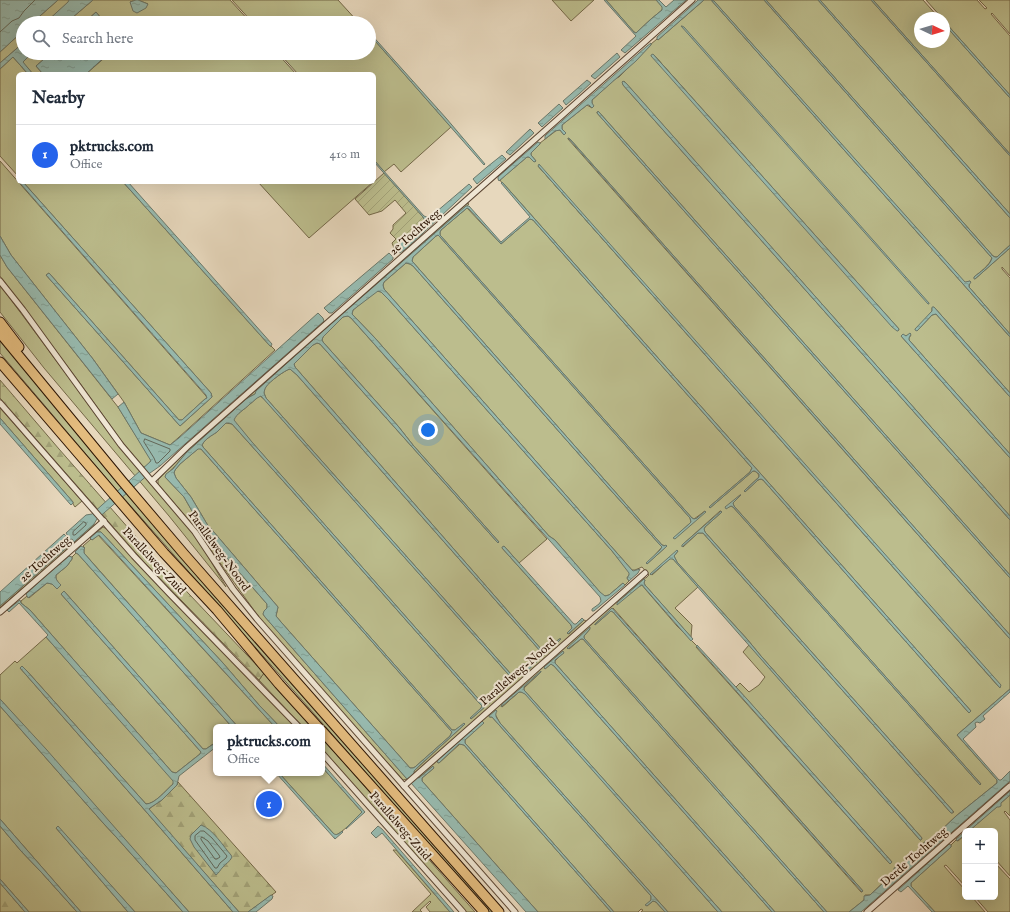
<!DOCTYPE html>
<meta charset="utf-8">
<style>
:root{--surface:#fff;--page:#f6f6f7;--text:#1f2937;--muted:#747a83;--line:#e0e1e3;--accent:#2563eb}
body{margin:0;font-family:"IM FELL English",serif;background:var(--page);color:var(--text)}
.controls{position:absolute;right:12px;bottom:12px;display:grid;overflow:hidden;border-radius:6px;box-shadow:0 4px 16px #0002}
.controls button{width:36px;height:36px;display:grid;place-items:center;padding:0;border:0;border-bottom:1px solid var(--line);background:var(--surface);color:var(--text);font:20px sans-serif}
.compass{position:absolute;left:914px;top:12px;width:36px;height:36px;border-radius:50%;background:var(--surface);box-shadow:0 4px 16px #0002;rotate:94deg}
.you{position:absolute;left:428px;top:430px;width:14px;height:14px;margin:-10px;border:3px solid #fff;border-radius:50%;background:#1a73e8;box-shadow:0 0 0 6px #1a73e833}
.badge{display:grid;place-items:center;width:26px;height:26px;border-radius:50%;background:var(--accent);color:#fff;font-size:13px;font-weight:700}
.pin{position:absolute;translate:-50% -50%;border:2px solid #fff;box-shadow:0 1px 4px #0006}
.popup{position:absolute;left:213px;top:724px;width:112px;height:52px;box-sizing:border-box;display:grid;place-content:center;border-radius:6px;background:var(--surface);filter:drop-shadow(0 1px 3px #0005);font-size:13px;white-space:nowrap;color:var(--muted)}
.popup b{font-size:15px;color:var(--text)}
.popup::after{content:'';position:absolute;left:50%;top:100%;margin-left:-8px;border:8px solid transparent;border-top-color:var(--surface)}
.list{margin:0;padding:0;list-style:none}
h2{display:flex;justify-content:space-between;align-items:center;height:52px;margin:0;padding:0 16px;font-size:17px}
h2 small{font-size:13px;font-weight:400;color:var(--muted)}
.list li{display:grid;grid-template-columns:26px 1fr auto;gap:12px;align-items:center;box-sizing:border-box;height:60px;padding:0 16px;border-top:1px solid var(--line)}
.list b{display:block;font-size:15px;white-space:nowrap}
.list p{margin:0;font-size:13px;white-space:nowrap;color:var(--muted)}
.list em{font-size:13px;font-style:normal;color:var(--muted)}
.icon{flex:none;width:22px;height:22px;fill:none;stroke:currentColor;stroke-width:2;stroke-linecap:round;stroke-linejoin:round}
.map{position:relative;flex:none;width:1010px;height:912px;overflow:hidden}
.search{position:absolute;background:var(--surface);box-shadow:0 4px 16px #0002;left:16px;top:16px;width:360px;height:44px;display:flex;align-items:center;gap:10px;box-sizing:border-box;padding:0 14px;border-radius:22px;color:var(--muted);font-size:15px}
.panel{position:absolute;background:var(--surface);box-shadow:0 4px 16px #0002;left:16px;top:72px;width:360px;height:112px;border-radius:6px}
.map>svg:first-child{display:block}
</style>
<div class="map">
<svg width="1010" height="912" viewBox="0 0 1010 912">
<defs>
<pattern id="forest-firs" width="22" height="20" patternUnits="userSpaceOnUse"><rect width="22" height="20" fill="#bcbd8d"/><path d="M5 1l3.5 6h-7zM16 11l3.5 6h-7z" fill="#a2a278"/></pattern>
<pattern id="garden-furrows" width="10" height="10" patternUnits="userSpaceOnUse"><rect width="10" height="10" fill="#bcbd8d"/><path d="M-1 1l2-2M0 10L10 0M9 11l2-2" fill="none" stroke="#a2a278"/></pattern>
<pattern id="water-ripples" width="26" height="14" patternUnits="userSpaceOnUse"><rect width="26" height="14" fill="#97baaf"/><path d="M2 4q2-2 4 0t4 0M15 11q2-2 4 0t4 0" fill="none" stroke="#829f95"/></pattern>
</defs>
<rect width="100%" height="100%" fill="#e7d8bd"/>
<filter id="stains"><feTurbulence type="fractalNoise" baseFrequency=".005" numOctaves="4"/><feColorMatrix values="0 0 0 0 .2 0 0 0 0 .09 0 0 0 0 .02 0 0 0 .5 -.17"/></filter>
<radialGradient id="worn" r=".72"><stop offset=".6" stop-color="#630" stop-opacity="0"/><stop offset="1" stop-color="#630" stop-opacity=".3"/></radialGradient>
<g fill="#bcbd8d" stroke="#746848" fill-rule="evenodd">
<polygon points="58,0 69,0 69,2 45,23 32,23"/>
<polygon points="93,0 136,0 130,2 148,4 138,0 230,0 251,23 105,23 96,12 84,23 66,23"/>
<polygon points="232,0 338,0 359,23 253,23"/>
<polygon points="552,0 594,0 571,21"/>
<polygon points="606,0 656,0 663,7 662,10 651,19 636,33 634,32"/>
<path d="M704 0H711L1010 337V393L934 307 932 308V311L917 331 932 315 936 314 1010 397V454L909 340V338L911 335 901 336 1010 458V516L624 81 623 85 1010 520V575L599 112H597V113L1010 578V635L570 139 568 138V139L1010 639V689L957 735 997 780V783L956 816 932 839 929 842 923 843C920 853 908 860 900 867L896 868 895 867 894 872 870 895H865L864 900 849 912H827L584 638V636L590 629 569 649 581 639H583L824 912H775L555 663V661L563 653V651L544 668 545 669 551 664 554 666 772 912H722L524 690V688L541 672 502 707 519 692H521L525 693 718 912H668L500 723 495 714 490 717H492L651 896V900L646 905 647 906 653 901 656 902 665 912H641L643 910 641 909 638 912H614L465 743V740L483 723 482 721 438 760 437 762 439 763 460 744 464 745 611 912H538L422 781V778L434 768 432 767 419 778 416 777 643 578H646L649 575 642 567 635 570H632L384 289 383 285 384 282 406 263 410 264 413 266 606 485 661 546 662 547 647 564 667 546 662 545 412 261 413 257 436 236 438 235 440 237 690 518 691 522 689 524 674 538 705 511 694 519 692 518 440 235V232L441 230 467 208 501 244 530 219 533 220 752 468 750 472 709 507 710 508 753 471C756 471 759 474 759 477L744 491 745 492 758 480 761 479 763 480 969 713 971 711 503 183H502L500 180 527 157H529L535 162 536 161 531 155V153L540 144V143L557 130H560L564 135 566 133 562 129V125L587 105 592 108V100L615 79 619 77 651 45V44L657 39 658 40ZM654 55 899 329 898 331ZM538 166 1000 687 998 686ZM740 495H741L733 503 734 506 981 784 980 785 733 507 731 506 726 508ZM720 511H721L722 512 705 527 704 529 705 532 953 811 954 812 951 813 703 533H698L683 547 682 545ZM678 551 674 556 677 562 747 639 761 656 922 838 921 840H920L749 645 743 652 765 677 759 685 749 692 740 683 736 687 892 862 890 864 696 647 697 646 677 626 646 590 642 585 640 586 645 580 644 583 645 585 691 637 692 625 675 608 698 587 673 559 670 558 652 575ZM613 608 863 891 862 892H861L613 612 611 611 595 625V624Z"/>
<path d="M713 0H764L992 258C989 266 980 272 974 277L975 279 1010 248V276L1002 267V269L1010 278V334L969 287 970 281 965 283Z"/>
<polygon points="766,0 818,0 1010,218 1010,245 997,257 995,257 993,256"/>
<polygon points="820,0 871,0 1010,156 1010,214"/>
<polygon points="873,0 923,0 939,18 920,18 920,42 944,42 944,24 1010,98 1010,154"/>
<polygon points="926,0 977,0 985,9 987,8 979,0 1010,0 1010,34 992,13 991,14 1010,36 1010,95 944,21 944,18 942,18"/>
<polygon points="23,31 23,43 0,63 0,52"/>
<polygon points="369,34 451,127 401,172 394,164 384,172 374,160 374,74 298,74 279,53 369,53"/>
<polygon points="32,53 51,53 36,66 43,74 33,74 22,62"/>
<polygon points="110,53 277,53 296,74 86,74"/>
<polygon points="13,57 28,74 18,74 18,176 0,156 0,69"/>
<polygon points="0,161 206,396 207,398 205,399 182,420 179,420 49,273 46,275 180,426 212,397 211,393 23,182 123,182 270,346 271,346 275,350 178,438 170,445 141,433 124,402 93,359 11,255 0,236"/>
<polygon points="258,182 373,182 309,238"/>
<path d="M464 203H467L469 204 316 337 255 394C243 399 234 410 224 419 207 434 190 448 175 466 171 470 168 472 165 477L184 497 196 518 219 549 267 604V608L263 614 265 617 407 779 403 780 295 660 261 620 193 525 158 484V480L167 470 181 454Z"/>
<polygon points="0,255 7,267 118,407 151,460 150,462 145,467 143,467 123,443 77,379 0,276"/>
<polygon points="0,285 72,382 117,444 191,531 203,548 226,587 169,516 44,368 0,312"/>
<polygon points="376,291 381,292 389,300 612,551 630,573 629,575 627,578 629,581 625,585 623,583 609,595 605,596 603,596 555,540 549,536 375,338 352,314 353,310"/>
<path d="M346 316H348L351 318 547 539 519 563 504 546 502 548 571 625 572 628 567 633 569 634 584 620 586 621V624L414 774V771L465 724H464L455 730H452L203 447 202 445C205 439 211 436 217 432 220 429 223 426 226 423L232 424 292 491 480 704 482 706 481 708 471 719 510 685V684L488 702 484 704 482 703 235 423 233 420C237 413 244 410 250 404 254 401 256 398 260 396L264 399 508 674 516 679 510 673 266 398 264 393C264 392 265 388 265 387 269 382 285 370 290 369L297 375 541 652V653L540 657 521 673 543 656 561 639H559L546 651H544L541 649 295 367 294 364 313 345 317 343 320 344 498 543 499 542 413 445 398 426 323 342 322 340 323 337 343 317Z"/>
<polygon points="0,340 118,483 197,576 494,912 489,912 114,487 0,353"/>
<polygon points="0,408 82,501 75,507 73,504 73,502 0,418"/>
<polygon points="199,448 201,449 452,732 450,736 415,767 413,768 410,768 281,622 276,616 278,607 207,524 191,497 176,478 174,473 175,470 180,464"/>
<polygon points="94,524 94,526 0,608 0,606"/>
<polygon points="103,527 107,529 147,573 270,699 295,727 280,727 259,705 223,663 101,532 97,532"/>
<polygon points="98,535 275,727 238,727 84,553 84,549 85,548 83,546 91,539 92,540"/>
<polygon points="76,553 78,554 232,727 216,727 216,742 206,749 203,749 64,591 61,594 201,752 200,754 176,773 172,772 30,610 21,603 21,601 27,596 29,598 47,583 52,584 56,588 60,585 56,579 56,575 67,566 72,559 72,557"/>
<path d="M46 637 174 781 173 784C166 790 155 804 146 804L27 671 22 666 20 668 142 807 233 912H189L0 699V675L15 661 17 663 18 662Z"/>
<polygon points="264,673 312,727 303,727 259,680"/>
<polygon points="0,706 104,824 117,838 183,912 135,912 58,827 56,828 128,912 81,912 0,819"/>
<polygon points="322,738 475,912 466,912 322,749"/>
<path d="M322 767 362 812C358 817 340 835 335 835 334 835 333 834 333 833L279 773H322Z"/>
<polygon points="1010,795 1010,816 1005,811 1004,812 1010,820 1010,876 995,859 995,831 969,831"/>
<polygon points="0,826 21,851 42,873 77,912 29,912 0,879"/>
<polygon points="965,835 965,886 946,865 944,866 965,890 965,897 972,897 985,912 935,912 911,886 911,883 951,847 951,845 956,840 958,841"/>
<polygon points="393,850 396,850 450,912 430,912 426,907 431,902 430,901 420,910 422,912 412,912 431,894"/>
<polygon points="995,863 1010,879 1010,912 988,912 975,897 995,897"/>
</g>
<g fill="url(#forest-firs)" stroke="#746848">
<polygon points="0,380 59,449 152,555 264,673 259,680 143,561 0,398"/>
<polygon points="178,782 276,892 248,912 239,912 149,810 150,808 162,800 177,785"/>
<polygon points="0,883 25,912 0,912"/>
</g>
<polygon fill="url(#garden-furrows)" stroke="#746848" points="384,173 423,217 425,221 394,248 392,243 396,239 390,233 393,229 393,225 406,213 395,200 382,211 369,215 355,199"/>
<g fill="url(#water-ripples)" stroke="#6c786a" fill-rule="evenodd">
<polygon points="0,0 58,0 32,23 23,23 23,31 0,52"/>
<polygon points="69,0 93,0 66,23 45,23 68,2"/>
<polygon points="136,0 138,0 148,4 146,8 137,13 133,11 130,2"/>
<polygon points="604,0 606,0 634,32 636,33 651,19 662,10 662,7 656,0 659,0 666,7 674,0 686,0 625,53 621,50 636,36"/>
<polygon points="698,0 704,0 658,40 657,39 657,37"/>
<polygon points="711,0 714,1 965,282 970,281 971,282 969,285 969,287 1010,334 1010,337"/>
<path d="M764 0H766L993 256 995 257H997L1010 245V248L975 279H974V277C980 272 990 266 992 258Z"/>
<polygon points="818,0 820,0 1010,214 1010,218"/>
<polygon points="871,0 873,0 1010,154 1010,156"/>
<polygon points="96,12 105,23 84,23"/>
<polygon points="944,21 1010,95 1010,98 944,24"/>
<polygon points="681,26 682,26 684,27 929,303 929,304 928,304"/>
<polygon points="369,32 446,118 485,164 484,165 369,34"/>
<polygon points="23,43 23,53 32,53 23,62 33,74 28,74 13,57 0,69 0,63"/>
<polygon points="651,43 651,45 636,61 592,100 592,103 594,106 592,108 589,105 587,105 562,125 562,129 566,133 564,135 560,130 555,131 545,139 545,136 546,135 647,46"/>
<polygon points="51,53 109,53 86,74 43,74 36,66"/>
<polygon points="617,53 620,57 595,79 591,76"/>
<polygon points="653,54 899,329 898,331 897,331 892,327 651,56 651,55"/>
<polygon points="587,80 591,83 579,94 566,105 563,101"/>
<polygon points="623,81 626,83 1010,516 1010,520 623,85 622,82"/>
<polygon points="559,104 563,108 542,127 538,123"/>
<polygon points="598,111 1010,575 1010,578 597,113"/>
<polygon points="530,129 534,133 510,155 506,152 507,151"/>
<polygon points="568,138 570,139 1010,635 1010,639"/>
<polygon points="538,142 540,143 540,144 531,153 531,155 536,161 534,162 529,157 527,157 499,181 498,179 498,177"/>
<polygon points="502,155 506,159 477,184 473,179 487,167"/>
<polygon points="374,160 424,216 429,218 469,184 472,187 407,248 400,253 394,248 425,221 423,217 374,162"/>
<polygon points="539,164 1001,685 1000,688 538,166"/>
<polygon points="19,182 23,182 211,393 212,397 180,426 46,275 49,273 179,420 182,420 205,399 207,398 206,395"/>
<polygon points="123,182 128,182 272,344 271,346 270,346"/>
<path d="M502 182 971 711 969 713 763 480 761 479 758 480 745 492 744 491 759 477V474L755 471H753L710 508 709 507 750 472 752 468 533 220 530 219 501 244 469 209 467 208 441 230 440 232V235L692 518 694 519 697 518 705 511 706 512 675 539 673 538 689 524 691 522 690 518 440 237 438 235 436 236 413 257 412 261 662 545 664 546 666 545 667 546 647 564 646 563 660 550 662 547 661 546 606 485 413 266 410 264 406 263 384 282 383 285 384 289 632 570 633 571 640 569 638 573 629 581 627 578 629 575V573L612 551 389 300 381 292 378 291 353 310 352 314 375 338 549 536 555 540 600 592 605 596 609 595 623 583 625 585 594 611H592V609L599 604 601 601 600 597 351 318 348 316 343 317 323 337 322 340 323 342 398 426 413 445 499 542 498 543 320 344 317 343 313 345 294 364 295 367 541 649 544 651H546L559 639H561L523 675 521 673 540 657 541 654V652L297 375 290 369C285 370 269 382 266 387 265 388 264 392 264 393L266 398 510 673 516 679 514 681 508 674 261 396C256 398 254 401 250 404 244 410 237 413 234 420L252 442 482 703 484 704 488 702 509 683 510 685 471 719 470 718 481 708 482 706 480 704 292 491 232 424 229 423H226C223 426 220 429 217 432 211 436 205 439 202 445L203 447 452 730H455L464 723 465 724 420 765 414 771V775L416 777 419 778 432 767 433 766 434 768 422 778V781L538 912H526L411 783 412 781 409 778 407 779 265 617 263 614 264 611 267 608V604L219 549 196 518 184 497 165 477 166 474 173 469 186 453 246 399 255 394 256 391 316 337 466 206H469L501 242 530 217 501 183ZM198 449H201L452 732 450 736 415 767 413 768H410L281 622 276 616 278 607 207 524 191 497 176 478 174 473 175 470 180 464Z"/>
<polygon points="0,236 11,255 93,359 118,394 112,399 7,267 0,255"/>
<polygon points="389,253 393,257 393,259 332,313 329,313 324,308"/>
<polygon points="932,307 934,307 1010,393 1010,397 936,314 932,315 917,331 915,330 915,329 932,311"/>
<polygon points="318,313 323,318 324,321 160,466 150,473 97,519 94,524 74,542 72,539 70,540 72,543 0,606 0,592 64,534 67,537 68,536 66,533 86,515 92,514 151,461 118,407 124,402 141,433 170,445 179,438"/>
<polygon points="910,333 911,334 909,338 909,340 1010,454 1010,458 901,336 903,334 906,336"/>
<polygon points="0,418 73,502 73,503 71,505 70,504 0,424"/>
<polygon points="740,495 741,495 733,503 734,506 981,784 980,785 733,507 731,506 726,509 725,507"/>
<polygon points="721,511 722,512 705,527 704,529 705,532 953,811 953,813 951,813 703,533 698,533 682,547 682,545"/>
<polygon points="97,532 101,532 223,663 259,705 280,727 275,727 99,535 92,540 90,538"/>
<polygon points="81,546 85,548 84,549 84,553 97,568 238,727 232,727 78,554 76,553 75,552"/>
<polygon points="504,546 574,624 576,624 582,618 584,620 568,634 567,633 572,628 571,625 502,548 502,547"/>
<polygon points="677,550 678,551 674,556 677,562 747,639 761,656 922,838 921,840 920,840 673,559 670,559 651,575 650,574"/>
<path d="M69 556 72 557V559L67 566 56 575C55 579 58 582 61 585L57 589 52 584 47 583 28 598 26 594 42 579Z"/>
<polygon points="644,579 645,580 644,583 645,585 693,639 691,641 642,585 640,586 617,605 617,603"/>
<path d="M64 591 203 749H206L216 742V747L179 776 177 785 162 800 150 808 149 809 239 912H233L142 807 20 668 22 666 27 671 146 804C155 804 166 790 173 784V781L46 637 48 635 19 603 9 612 7 610 20 600 21 603 30 610 172 772 176 773 200 754 201 752 61 594Z"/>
<polygon points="612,608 863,891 862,892 613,612 611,611 595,625 595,624"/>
<polygon points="590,627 590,629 584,636 584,638 827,912 824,912 583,639 581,639 568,649 567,648"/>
<polygon points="697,645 747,699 892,862 890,864 696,646"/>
<polygon points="563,651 564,653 555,660 555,663 775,912 772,912 554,666 551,664 545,669 544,667"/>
<polygon points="541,671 541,672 524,687 524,690 722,912 718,912 525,694 521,692 519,692 501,707 502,704"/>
<polygon points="1010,689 1010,692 983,716 985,719 980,723 977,722 975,723 976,727 963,739 999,780 1001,780 1010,771 1010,781 861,912 849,912 864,900 864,896 870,895 894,873 894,868 900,867 919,850 926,840 929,842 932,839 956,816 997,783 997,780 957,735"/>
<polygon points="0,699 46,749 189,912 183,912 117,838 104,824 0,706"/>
<path d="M496 710 497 711C494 716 497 718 500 723L668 912H665L656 902 653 901 647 906 645 905 651 900V896L492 717H489V716Z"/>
<polygon points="482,721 484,723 465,740 465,743 614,912 611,912 464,745 459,744 439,763 437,762 438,760"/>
<polygon points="322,763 365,812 346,829 346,828 362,812 322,767"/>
<path d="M276 773H279L333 833C336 836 339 834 342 831L343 832 335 839Z"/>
<polygon points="1010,791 1010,795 1001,803 1001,806 999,807 997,807 969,831 965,831 965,835 957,841 956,839"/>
<polygon points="0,819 81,912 77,912 42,873 21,851 0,826"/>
<path d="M201 825C213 829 223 846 231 855L232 857C230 862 226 863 223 867 220 870 219 873 216 875L194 847 190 839 191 835Z"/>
<polygon points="58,826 135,912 128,912 56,828"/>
<polygon points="378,826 382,829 454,912 450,912 382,833 376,838 371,833"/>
<polygon points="949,844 951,845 951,847 911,883 911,886 935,912 932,912 908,886 901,892 898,890"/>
<polygon points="0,879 29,912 25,912 0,883"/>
<polygon points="271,895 273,896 272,899 256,912 248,912"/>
</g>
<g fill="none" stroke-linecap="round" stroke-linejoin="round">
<g stroke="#626759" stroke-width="1">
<polyline points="0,32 12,21 19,18 24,11 35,0"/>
<polygon points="145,439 170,449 170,451 158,463 156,463 154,458 144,442"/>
<polygon points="84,522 86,523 86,525 75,535 73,535 73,532"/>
<polygon points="201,831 204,831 212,838 227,856 226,858 220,863 217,868 215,868 195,840 195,836"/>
<polygon points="202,837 208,841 219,855 220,857 217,859 215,859 202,841 201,839"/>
</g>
<defs>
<g id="minor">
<polyline points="0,281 23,310 121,445 195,532 233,589 257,619 515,912"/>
<polyline points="0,403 134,556 169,593 299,727"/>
<polyline points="152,481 187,447 540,135 692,0"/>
<polyline points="0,612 104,521"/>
<polyline points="322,753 463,912"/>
<polyline points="404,786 645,573"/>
<polyline points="867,912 1010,786"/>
</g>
<g id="motorway">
<polyline points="0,322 19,347"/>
<polyline points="0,333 122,481 184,554 499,912"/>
<polyline points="0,362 109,489 164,553 217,610 279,684 318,727"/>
<polyline points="322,731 484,912"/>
</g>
</defs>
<use href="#minor" stroke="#5b4532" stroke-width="7"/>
<use href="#motorway" stroke="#2c1403" stroke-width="11"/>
<use href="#minor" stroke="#efe6d4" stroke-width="5"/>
<use href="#motorway" stroke="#e4bc7e" stroke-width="9"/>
</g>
<g text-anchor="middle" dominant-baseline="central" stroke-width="4" stroke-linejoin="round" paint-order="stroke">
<g font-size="12" fill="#2c1403" stroke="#efe6d4">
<text transform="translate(415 232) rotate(-41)">2e Tochtweg</text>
<text transform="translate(219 551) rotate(54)">Parallelweg-Noord</text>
<text transform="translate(45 559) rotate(-41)">2e Tochtweg</text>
<text transform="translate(154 561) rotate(47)">Parallelweg-Zuid</text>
<text transform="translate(518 672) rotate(-41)">Parallelweg-Noord</text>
<text transform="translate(400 826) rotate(49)">Parallelweg-Zuid</text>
<text transform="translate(914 857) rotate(-41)">Derde Tochtweg</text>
</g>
</g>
<rect width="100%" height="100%" filter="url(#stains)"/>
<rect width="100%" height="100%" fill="url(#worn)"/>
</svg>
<div class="controls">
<button>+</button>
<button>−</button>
</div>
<svg class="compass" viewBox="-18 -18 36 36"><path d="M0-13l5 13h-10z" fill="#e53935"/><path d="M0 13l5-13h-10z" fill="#747a83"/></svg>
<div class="you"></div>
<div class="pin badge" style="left:269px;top:804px">1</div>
<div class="popup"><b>pktrucks.com</b>Office</div>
<div class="search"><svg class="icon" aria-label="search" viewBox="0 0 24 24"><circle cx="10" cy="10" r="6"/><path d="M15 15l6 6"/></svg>Search here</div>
<section class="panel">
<h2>Nearby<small></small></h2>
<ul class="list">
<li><span class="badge">1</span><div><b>pktrucks.com</b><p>Office</p></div><em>410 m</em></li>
</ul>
</section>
</div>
